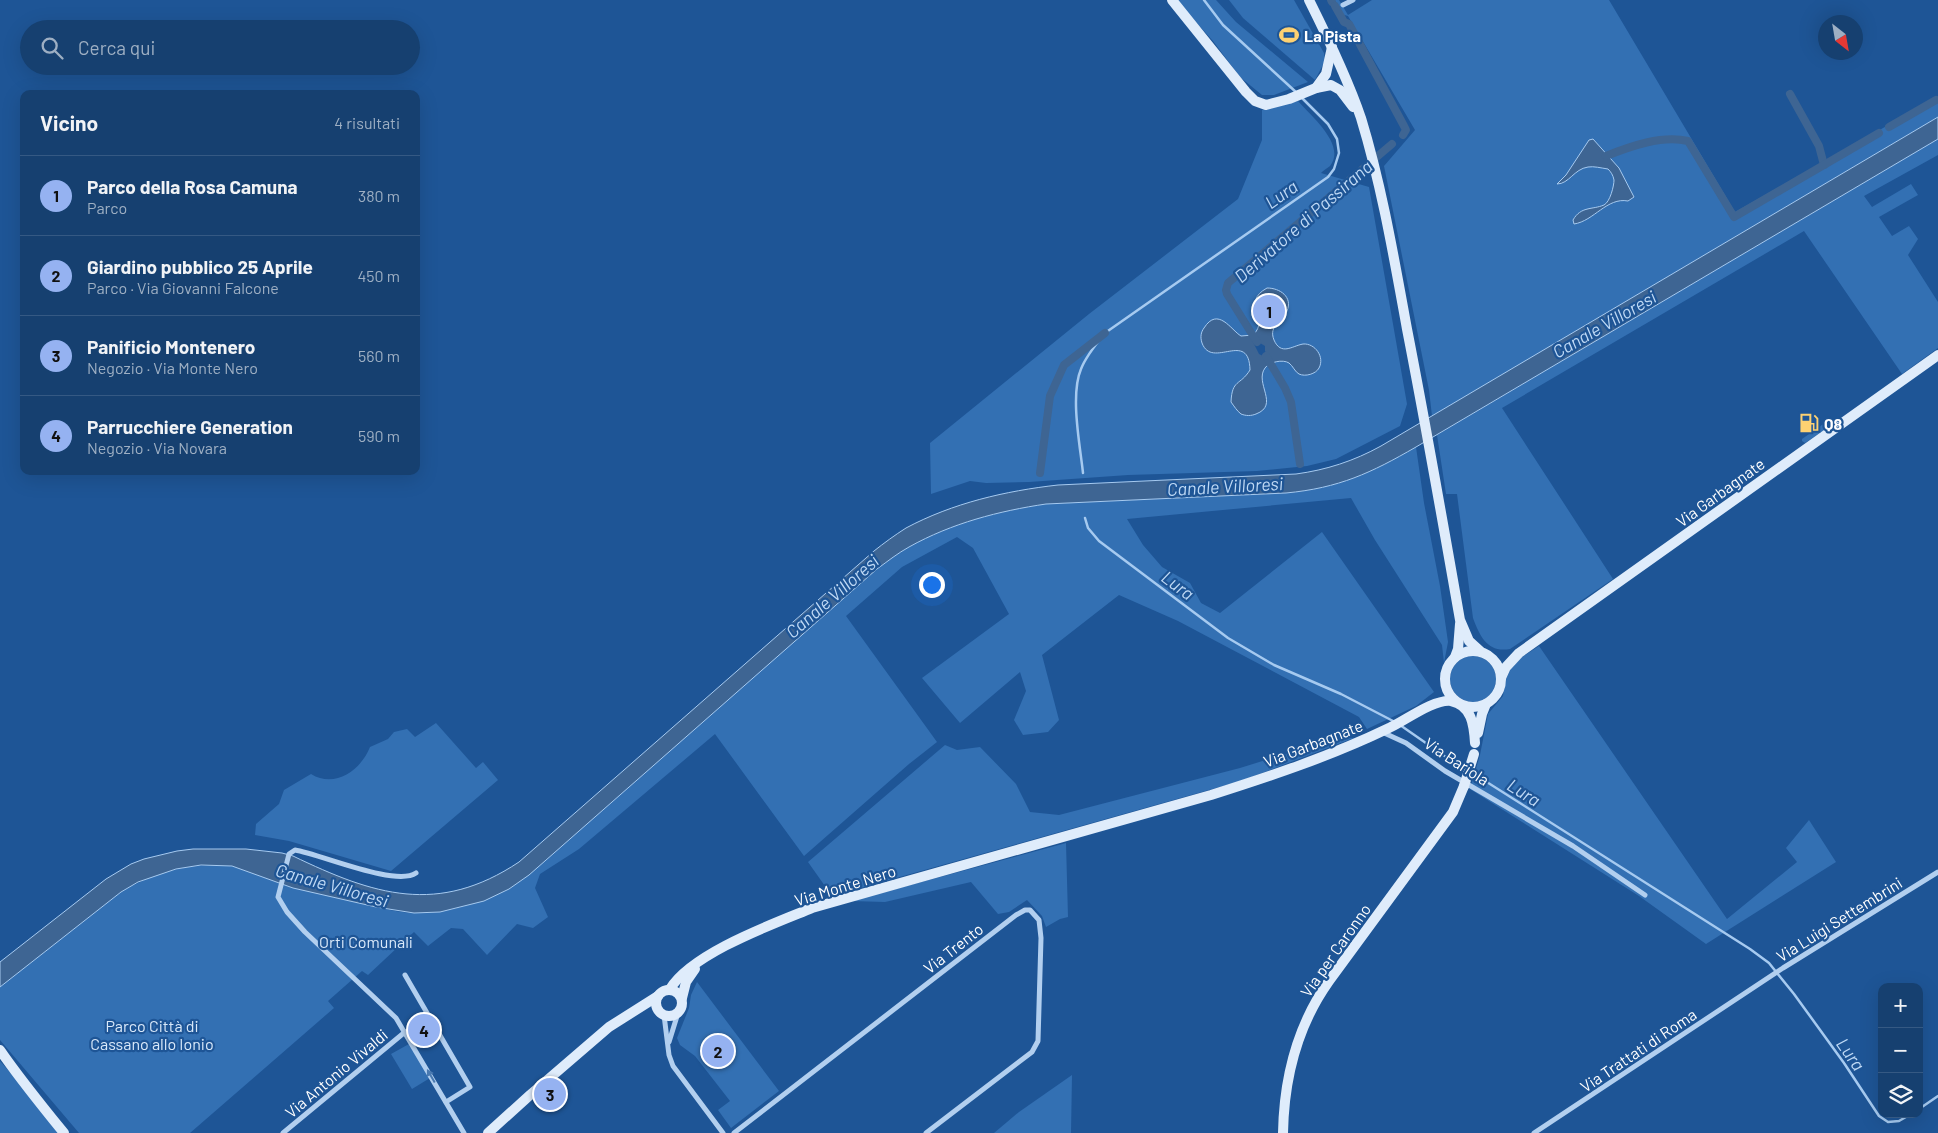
<!DOCTYPE html>
<html lang="it">
<meta charset="utf-8">
<style>
:root{--surface:#164070;--page:#1f4775;--text:#f1f3f6;--muted:#9eafc3;--line:#355983;--accent:#95b2f1}
body{margin:0;font-family:Barlow,sans-serif;background:var(--page);color:var(--text)}
.controls{position:absolute;right:15px;bottom:15px;display:grid;overflow:hidden;border-radius:10px;box-shadow:0 5px 20px #0002}
.controls button{width:45px;height:45px;display:grid;place-items:center;padding:0;border:0;border-bottom:1px solid var(--line);background:var(--surface);color:var(--text);font:25px sans-serif}
.compass{position:absolute;left:1818px;top:15px;width:45px;height:45px;border-radius:50%;background:var(--surface);box-shadow:0 5px 20px #0002;rotate:149deg}
.you{position:absolute;left:931px;top:584px;width:18px;height:18px;margin:-12px;border:4px solid #fff;border-radius:50%;background:#1a73e8;box-shadow:0 0 0 8px #1a73e833}
.badge{display:grid;place-items:center;width:32px;height:32px;border-radius:50%;background:var(--accent);color:#111;font-size:16px;font-weight:700}
.pin{position:absolute;translate:-50% -50%;border:2px solid #fff;box-shadow:0 1px 5px #0006}
.list{margin:0;padding:0;list-style:none}
h2{display:flex;justify-content:space-between;align-items:center;height:65px;margin:0;padding:0 20px;font-size:21px}
h2 small{font-size:16px;font-weight:400;color:var(--muted)}
.list li{display:grid;grid-template-columns:32px 1fr auto;gap:15px;align-items:center;box-sizing:border-box;height:80px;padding:0 20px;border-top:1px solid var(--line)}
.list b{display:block;font-size:19px;white-space:nowrap}
.list p{margin:0;font-size:16px;white-space:nowrap;color:var(--muted)}
.list em{font-size:16px;font-style:normal;color:var(--muted)}
.icon{flex:none;width:28px;height:28px;fill:none;stroke:currentColor;stroke-width:2;stroke-linecap:round;stroke-linejoin:round}
.map{position:relative;flex:none;width:1938px;height:1133px;overflow:hidden}
.search{position:absolute;background:var(--surface);box-shadow:0 5px 20px #0002;left:20px;top:20px;width:400px;height:55px;display:flex;align-items:center;gap:12px;box-sizing:border-box;padding:0 18px;border-radius:28px;color:var(--muted);font-size:19px}
.panel{position:absolute;background:var(--surface);box-shadow:0 5px 20px #0002;left:20px;top:90px;width:400px;height:385px;border-radius:10px}
.map>svg:first-child{display:block}
</style>
<div class="map">
<svg width="1938" height="1133" viewBox="0 0 1938 1133">
<rect width="100%" height="100%" fill="#1e5596"/>
<g fill="#3370b3">
<polygon points="1176,0 1216,0 1236,22 1308,82 1274,95 1262,95 1240,77 1213,41"/>
<polygon points="1229,0 1294,0 1324,53 1325,61 1315,80 1243,18"/>
<polygon points="1332,0 1339,0 1348,15 1372,0 1609,0 1735,212 1936,98 1938,101 1938,117 1432,416 1429,390 1384,166 1415,130 1348,16 1341,14"/>
<path d="M1298 101C1310 115 1347 145 1330 166 1327 168 1323 171 1321 173L1369 187 1407 404 1400 426 1336 459 1307 466 1257 471 1128 475 1029 482 986 483 970 481 931 494 930 443 1089 314 1238 199 1262 140V110Z"/>
<path d="M1938 139V155L1864 196 1872 207 1911 184 1918 195 1879 217 1892 236 1909 226 1918 239 1908 255 1938 302V348L1902 374 1804 231 1502 408 1613 579 1510 649C1488 653 1480 637 1473 618L1457 494H1446L1437 435Z"/>
<polygon points="1829,420 1831,421 1832,425 1805,443 1802,441 1802,439"/>
<path d="M1416 447 1424 503 1440 586 1448 642 1444 663 1442 645 1375 540 1351 498 1127 519 1143 545 1162 567 1190 583 1201 603 1220 613 1322 532 1434 692 1416 706 1367 729 1359 717 1178 621 1119 595 1042 655 1059 720 1048 732 1023 735 1014 720 1026 691 1020 672 960 723 922 678 1009 614 973 548 957 537 902 567 846 616 937 742 909 764 804 856 715 734 579 849 540 874 535 888 548 917 533 928 517 924 487 955 463 929 451 928 428 946 414 932 368 975 362 971 328 1001 334 1008 190 1133H79L0 1040V987L121 892C154 872 191 862 230 866 242 867 264 878 277 882 301 890 326 895 350 901 371 906 393 912 414 913 448 914 479 903 509 889L877 569C888 561 898 553 909 547 952 523 999 511 1046 504L1286 493C1339 488 1371 473 1416 447Z"/>
<polygon points="1539,646 1727,919 1797,862 1786,848 1809,820 1836,862 1706,944 1639,896 1470,789 1480,755 1488,714 1503,696 1506,679 1511,668 1522,657"/>
<circle cx="1473" cy="679" r="23"/>
<path d="M436 723 476 768 483 762 498 780 391 871 289 841 255 835 256 824 279 804 284 790 311 774C335 789 361 770 370 747L388 739 394 732 407 729 415 737Z"/>
<polygon points="1340,737 1354,738 1241,781 832,896 808,862 945,745 957,750 980,747 1016,784 1030,812 1059,815 1240,768"/>
<polygon points="1066,843 1068,917 1060,919 1046,927 1042,916 1027,900 1009,912 998,914 971,882 885,902 851,901"/>
<polygon points="697,982 779,1091 731,1128 718,1110 730,1101 695,1056 680,1045 677,1038 689,1008 691,995"/>
<polygon points="409,1044 430,1078 412,1089 391,1054"/>
<polygon points="0,1061 64,1133 0,1133"/>
<polygon points="1072,1075 1071,1133 994,1133 1019,1112"/>
</g>
<g fill="#3e6593" stroke="#a6caf0">
<path d="M1938 117V139L1416 447C1371 473 1339 488 1286 493L1046 504C999 511 952 523 909 547 898 553 888 561 877 569L529 875 509 889 484 901 440 912 414 913 376 907 293 888 232 866 201 865 176 869 138 882 121 892 0 987V962L106 879 131 864 144 859 177 851 193 849H246L282 853 293 856C374 895 438 916 519 862L874 551C884 543 895 535 906 528 953 503 1005 491 1058 485L1296 474C1326 470 1354 461 1381 446Z"/>
<path d="M1593 139 1619 168 1634 197 1628 201C1607 197 1594 221 1574 224L1573 220C1581 206 1592 210 1604 205 1610 202 1614 186 1614 180 1613 175 1611 172 1608 169 1601 168 1594 166 1588 167 1574 169 1569 184 1557 184L1566 175 1589 140Z"/>
<path d="M1267 288C1280 288 1293 297 1287 311 1283 322 1268 325 1274 340 1281 356 1292 346 1303 344 1315 343 1325 357 1319 368 1316 374 1305 377 1299 374 1295 372 1293 366 1289 363 1283 359 1269 362 1265 368 1254 383 1280 405 1256 414 1251 416 1246 416 1241 414 1237 411 1234 406 1231 402 1232 379 1240 386 1250 370 1249 329 1212 370 1202 343 1200 337 1201 332 1204 328 1218 306 1231 330 1241 336L1253 335C1271 318 1240 303 1267 288Z"/>
</g>
<polygon fill="#1e5596" points="1253,332 1260,343 1265,346 1265,351 1273,365 1270,367 1263,356 1259,354 1249,334"/>
<g fill="none" stroke-linecap="round" stroke-linejoin="round">
<g stroke="#a6caf0" stroke-width="2.5">
<polyline points="1204,0 1223,25 1297,93"/>
<path d="M1083 473C1080 445 1070 395 1081 369 1086 356 1096 344 1105 333L1288 205 1328 177 1334 169 1339 153 1337 139 1328 124 1301 97"/>
<polyline points="1085,518 1088,528 1099,541 1228,638 1274,665 1341,694 1395,722"/>
<polyline points="1400,725 1446,757 1466,769"/>
<polyline points="1471,772 1750,949 1769,963 1794,994 1844,1063 1879,1116 1888,1122 1899,1121 1911,1114"/>
<polyline points="1919,1109 1938,1096"/>
</g>
<g stroke="#3e6593" stroke-width="8">
<polyline points="1331,0 1332,2"/>
<polyline points="1335,6 1344,22 1349,24 1404,126 1406,130 1403,135"/>
<polyline points="1790,94 1819,146 1824,165"/>
<polyline points="1889,127 1936,100"/>
<path d="M1606 156C1631 146 1662 135 1688 141L1734 217 1879 133"/>
<polyline points="1257,342 1227,294 1226,290 1228,283 1392,144"/>
<polyline points="1266,356 1285,388 1291,402 1300,464"/>
<polyline points="1040,473 1050,396 1064,365 1105,333"/>
</g>
<g stroke="#b2cfef" stroke-width="5">
<polyline points="1343,5 1353,0"/>
<polyline points="1382,732 1406,743 1445,771 1573,846 1645,895"/>
<path d="M416 873C396 887 320 854 295 850L289 854 278 897 287 912 305 932 396 1018 464 1133"/>
<polyline points="405,975 470,1087 446,1102"/>
<polyline points="664,1015 669,1055 673,1066 723,1133"/>
<polyline points="669,1042 678,1013"/>
<polyline points="283,1133 405,1032"/>
<polyline points="734,1133 1016,915 1025,910 1030,910 1039,920 1041,938 1038,1041 1032,1052 926,1133"/>
<polyline points="1534,1133 1783,968 1938,872"/>
</g>
<g stroke="#dfecfb" stroke-width="10">
<polyline points="1172,0 1246,92 1255,101 1266,105 1289,99 1316,88 1331,85 1340,90 1353,107"/>
<path d="M1309 0C1328 38 1347 77 1361 118 1382 187 1394 258 1407 329 1426 426 1443 523 1460 620L1469 641 1480 651"/>
<polyline points="1316,88 1326,74 1332,47"/>
<circle cx="1473" cy="679" r="28"/>
<polyline points="1455,657 1458,649 1460,624"/>
<polyline points="1501,678 1506,667 1519,653 1938,355"/>
<polyline points="1478,733 1482,714 1486,704"/>
<path d="M670 989C692 953 773 924 812 908L1211 795C1271 776 1331 756 1389 728 1405 721 1433 699 1451 701 1472 705 1474 726 1475 743"/>
<circle cx="669" cy="1003" r="13"/>
<polyline points="682,998 686,982 695,969"/>
<path d="M0 1050C20 1079 42 1106 64 1133"/>
<polyline points="488,1133 530,1095 609,1027 658,996"/>
<path d="M1283 1133C1284 1079 1297 1026 1329 981L1453 812 1464 786"/>
</g>
<polyline stroke="#dfecfb" stroke-width="10" points="1464,786 1474,754"/>
</g>
<defs><path id="oneway-solid" d="M-6-.8H1V-3.2L6.5 0L1 3.2V.8H-6Z" transform="scale(1.25)"/></defs>
<use fill="#4a7ab1" href="#oneway-solid" transform="translate(431 1076) rotate(-120)"/>
<defs>
<symbol id="stadium-bare" viewBox="-9 -9 18 18"><path d="M0-5a6.5 5 0 1 0 0 10a6.5 5 0 1 0 0-10ZM-3.5-1.8h7v3.6h-7Z" fill="#fdd172" stroke="#1e5596" stroke-width="2.5" paint-order="stroke"/></symbol>
<symbol id="fuel-bare" viewBox="-9 -9 18 18"><path d="M-5.5-6h7V0h2V4h1.3V-2.5L3-4.5l.8-.8L6-3V5H2.5V1h-1V6h-7ZM-4.2-4.7v3.2H.2V-4.7Z" fill="#fdd172" stroke="#1e5596" stroke-width="2.5" paint-order="stroke"/></symbol>
</defs>
<g fill-rule="evenodd">
<use href="#stadium-bare" x="1275" y="21" width="28" height="28"/>
<use href="#fuel-bare" x="1795" y="409" width="28" height="28"/>
</g>
<g text-anchor="middle" dominant-baseline="central" stroke-width="4.5" stroke-linejoin="round" paint-order="stroke">
<g font-size="16" font-weight="bold" fill="#fff" stroke="#1e5596" text-anchor="start">
<text x="1304" y="35">La Pista</text>
<text x="1824" y="423">Q8</text>
</g>
<g font-size="16" fill="#fff" stroke="#1e5596">
<text transform="translate(1720 492) rotate(-36)">Via Garbagnate</text>
<text transform="translate(1313 743) rotate(-21)">Via Garbagnate</text>
<text transform="translate(1457 761) rotate(33)">Via Bariola</text>
<text transform="translate(845 885) rotate(-17)">Via Monte Nero</text>
<text transform="translate(1839 919) rotate(-32)">Via Luigi Settembrini</text>
<text transform="translate(953 948) rotate(-38)">Via Trento</text>
<text transform="translate(1335 950) rotate(-55)">Via per Caronno</text>
<text transform="translate(1638 1050) rotate(-34)">Via Trattati di Roma</text>
<text transform="translate(336 1073) rotate(-40)">Via Antonio Vivaldi</text>
</g>
<g font-size="16" fill="#d9e9fa" stroke="#1e5596">
<text x="366" y="941">Orti Comunali</text>
<text x="152" y="1025">Parco Città di<tspan x="152" dy="18">Cassano allo Ionio</tspan></text>
</g>
<g font-size="18" font-style="italic" fill="#bfd9f5" stroke="#1e5596">
<text transform="translate(1281 194) rotate(-35)">Lura</text>
<text transform="translate(1303 221) rotate(-41)">Derivatore di Passirana</text>
<text transform="translate(1604 324) rotate(-30)">Canale Villoresi</text>
<text transform="translate(1225 486) rotate(-3)">Canale Villoresi</text>
<text transform="translate(1178 585) rotate(37)">Lura</text>
<text transform="translate(832 596) rotate(-41)">Canale Villoresi</text>
<text transform="translate(1524 792) rotate(32)">Lura</text>
<text transform="translate(332 885) rotate(16)">Canale Villoresi</text>
<text transform="translate(1851 1054) rotate(55)">Lura</text>
</g>
</g>
</svg>
<div class="controls">
<button>+</button>
<button>−</button>
<button><svg class="icon" aria-label="layers" viewBox="0 0 24 24"><path d="M12 4l9 5-9 5-9-5zM3 14l9 5 9-5"/></svg></button>
</div>
<svg class="compass" viewBox="-18 -18 36 36"><path d="M0-13l5 13h-10z" fill="#e53935"/><path d="M0 13l5-13h-10z" fill="#9eafc3"/></svg>
<div class="you"></div>
<div class="pin badge" style="left:1269px;top:311px">1</div>
<div class="pin badge" style="left:718px;top:1051px">2</div>
<div class="pin badge" style="left:550px;top:1094px">3</div>
<div class="pin badge" style="left:424px;top:1030px">4</div>
<div class="search"><svg class="icon" aria-label="search" viewBox="0 0 24 24"><circle cx="10" cy="10" r="6"/><path d="M15 15l6 6"/></svg>Cerca qui</div>
<section class="panel">
<h2>Vicino<small>4 risultati</small></h2>
<ul class="list">
<li><span class="badge">1</span><div><b>Parco della Rosa Camuna</b><p>Parco</p></div><em>380 m</em></li>
<li><span class="badge">2</span><div><b>Giardino pubblico 25 Aprile</b><p>Parco · Via Giovanni Falcone</p></div><em>450 m</em></li>
<li><span class="badge">3</span><div><b>Panificio Montenero</b><p>Negozio · Via Monte Nero</p></div><em>560 m</em></li>
<li><span class="badge">4</span><div><b>Parrucchiere Generation</b><p>Negozio · Via Novara</p></div><em>590 m</em></li>
</ul>
</section>
</div>
